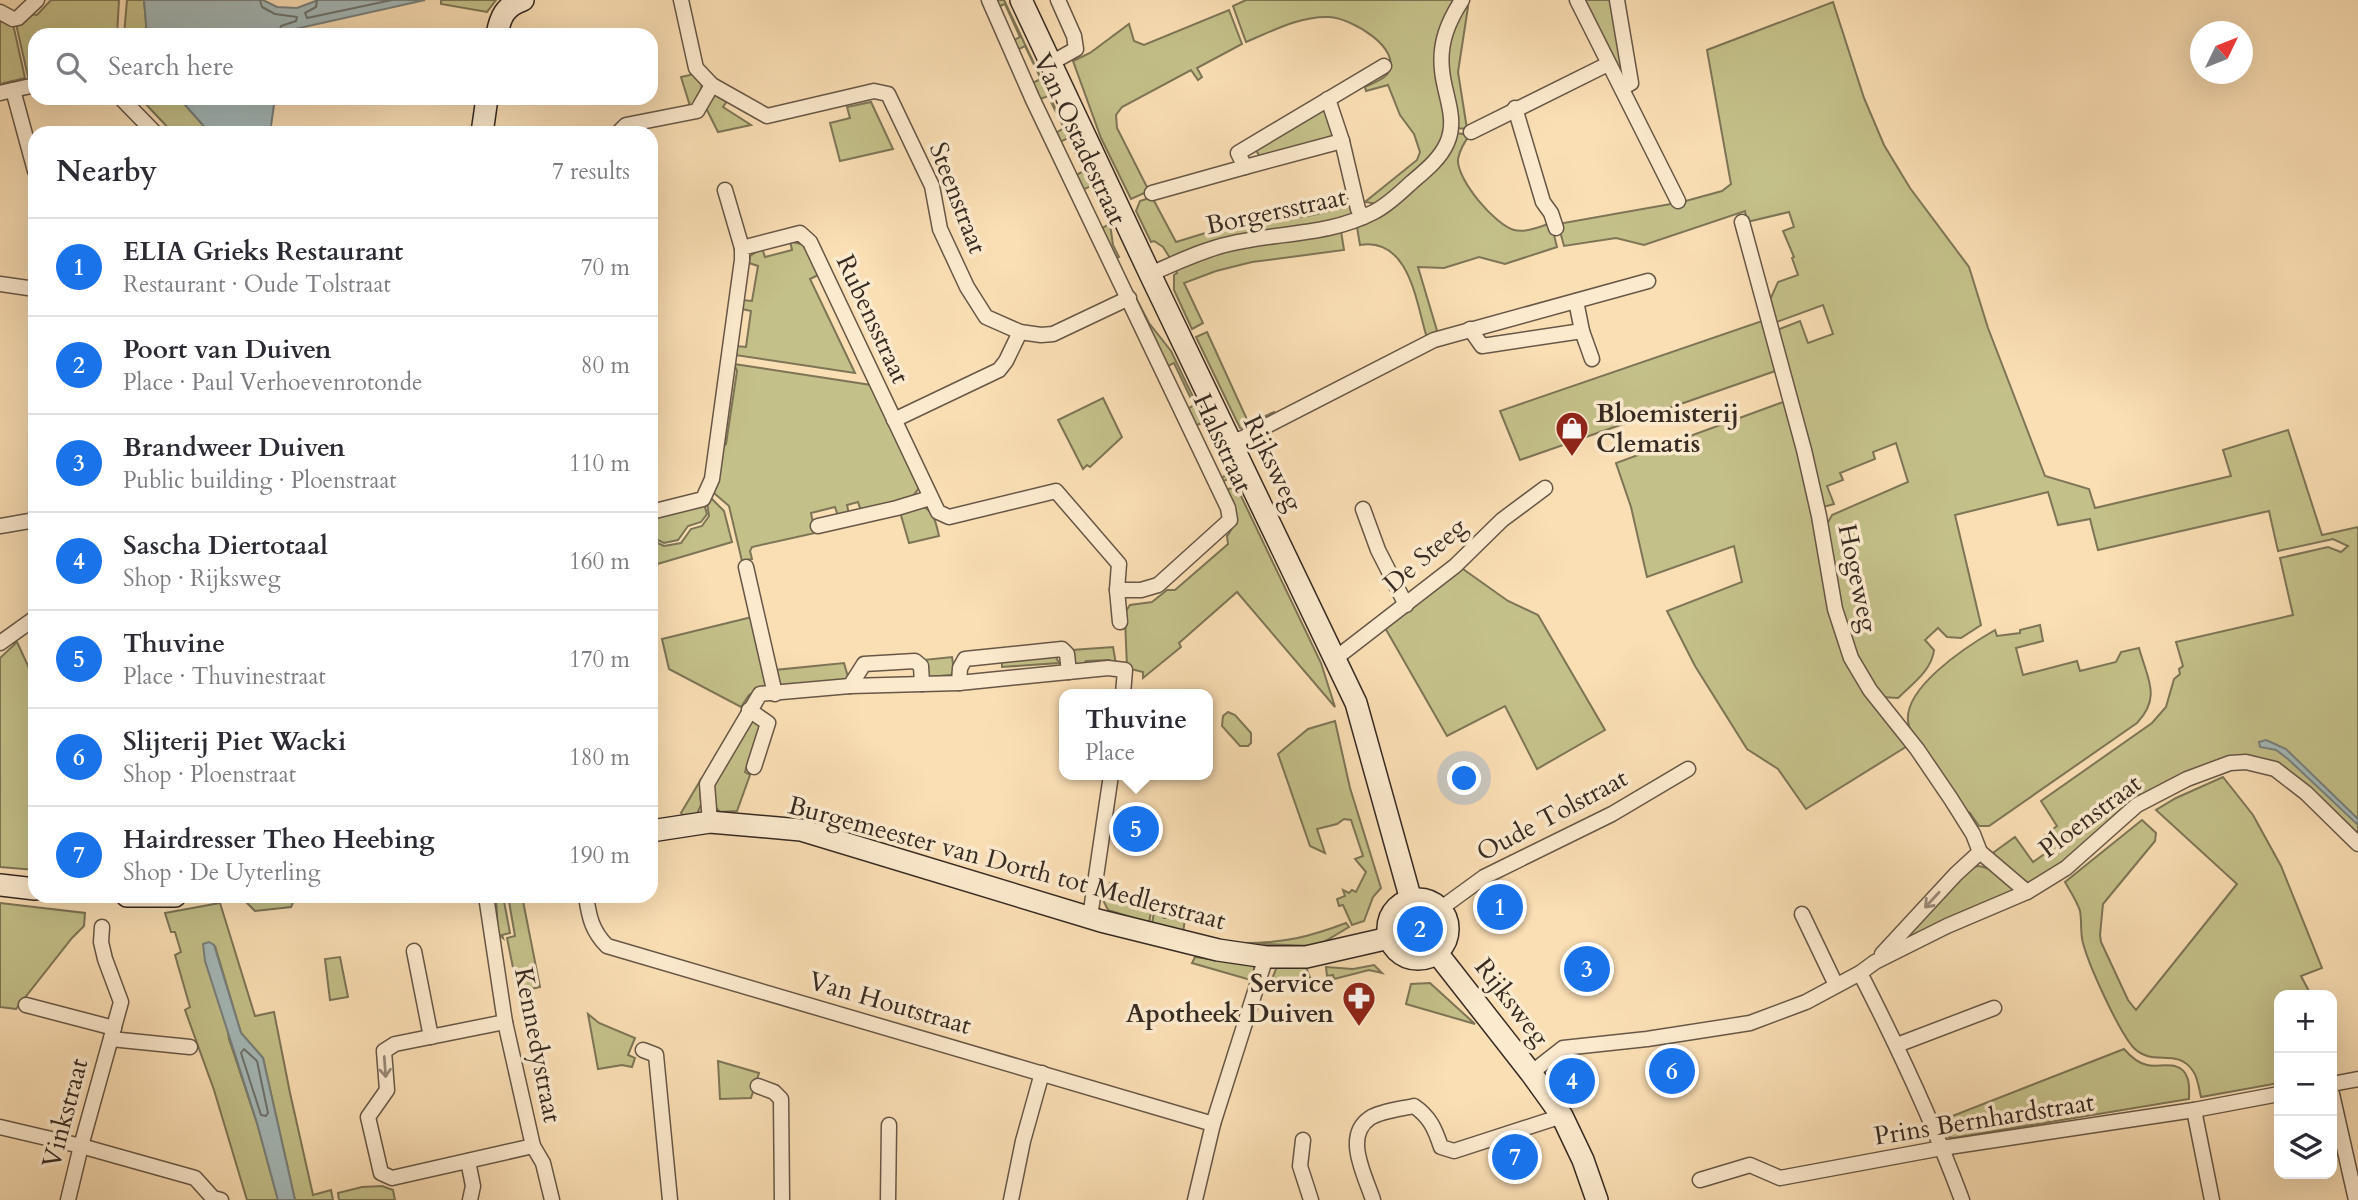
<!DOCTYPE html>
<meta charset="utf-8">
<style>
:root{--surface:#fff;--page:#f2f2f3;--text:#2b2b33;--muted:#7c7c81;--line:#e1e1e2;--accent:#1a73e8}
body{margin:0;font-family:Cardo,serif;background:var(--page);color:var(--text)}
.controls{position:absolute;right:21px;bottom:21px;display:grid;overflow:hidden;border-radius:14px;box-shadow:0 7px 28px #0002}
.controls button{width:63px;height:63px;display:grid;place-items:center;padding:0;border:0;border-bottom:2px solid var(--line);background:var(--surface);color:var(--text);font:35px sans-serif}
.compass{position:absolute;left:2190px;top:21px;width:63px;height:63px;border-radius:50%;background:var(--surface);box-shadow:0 7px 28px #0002;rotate:47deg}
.you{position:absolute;left:1465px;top:779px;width:24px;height:24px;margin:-18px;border:5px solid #fff;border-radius:50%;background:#1a73e8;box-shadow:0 0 0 10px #1a73e833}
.badge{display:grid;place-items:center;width:46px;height:46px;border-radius:50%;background:var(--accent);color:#fff;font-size:23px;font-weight:700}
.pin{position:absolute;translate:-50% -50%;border:4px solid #fff;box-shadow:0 2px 7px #0006}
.popup{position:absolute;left:1059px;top:689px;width:154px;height:91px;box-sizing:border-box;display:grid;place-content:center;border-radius:14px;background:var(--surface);filter:drop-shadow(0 2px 5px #0005);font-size:23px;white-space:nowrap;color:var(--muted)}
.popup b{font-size:26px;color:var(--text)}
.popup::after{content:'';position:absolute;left:50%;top:100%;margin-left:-14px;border:14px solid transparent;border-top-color:var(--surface)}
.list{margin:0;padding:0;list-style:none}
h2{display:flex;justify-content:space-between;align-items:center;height:91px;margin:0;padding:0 28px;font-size:30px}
h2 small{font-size:23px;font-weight:400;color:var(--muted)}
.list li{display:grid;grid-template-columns:46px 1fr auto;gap:21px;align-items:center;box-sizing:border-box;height:98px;padding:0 28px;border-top:2px solid var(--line)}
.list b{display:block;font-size:26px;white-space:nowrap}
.list p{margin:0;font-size:23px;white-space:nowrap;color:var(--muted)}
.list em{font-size:23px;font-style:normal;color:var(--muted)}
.icon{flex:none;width:38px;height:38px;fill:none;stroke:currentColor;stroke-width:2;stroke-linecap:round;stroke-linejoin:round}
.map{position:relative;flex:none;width:2358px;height:1200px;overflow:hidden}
.search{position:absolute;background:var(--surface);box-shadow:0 7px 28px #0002;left:28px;top:28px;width:630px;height:77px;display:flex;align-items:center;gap:18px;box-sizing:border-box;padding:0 24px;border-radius:21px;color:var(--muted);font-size:26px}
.panel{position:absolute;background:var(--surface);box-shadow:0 7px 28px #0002;left:28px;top:126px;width:630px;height:777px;border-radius:21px}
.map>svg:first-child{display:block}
</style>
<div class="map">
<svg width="2358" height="1200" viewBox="0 0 2358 1200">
<rect width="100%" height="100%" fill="#fadeb4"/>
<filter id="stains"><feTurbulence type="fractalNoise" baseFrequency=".00286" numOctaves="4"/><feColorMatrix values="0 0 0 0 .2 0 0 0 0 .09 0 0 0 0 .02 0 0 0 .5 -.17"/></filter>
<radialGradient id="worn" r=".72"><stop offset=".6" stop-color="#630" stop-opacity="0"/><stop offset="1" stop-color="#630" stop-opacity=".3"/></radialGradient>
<g fill="#c4c089" stroke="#7d7556" stroke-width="2">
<polygon points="51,0 119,0 117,35 35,35 35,76 32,77 29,81 16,24 30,14 37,15"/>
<polygon points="127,0 144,0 147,35 124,35"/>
<polygon points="441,0 496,0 487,12 441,4"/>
<polygon points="993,0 1004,0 1110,224 1113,245 1119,257 1115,259 1101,229 1109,224 1091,186 1080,191 1074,176 1084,171 1068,138 1060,142 1056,133 1064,128 1048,96 1038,100 1030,84 1041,79 1025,46 1017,50 1012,41 1020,37 1005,4 997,7"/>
<path d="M1246 0H1455L1444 19 1446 116 1443 139 1421 168 1377 204 1365 202 1417 160 1420 152 1414 134 1400 115 1388 85 1366 91 1365 87C1371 84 1385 79 1388 73 1403 49 1352 18 1329 17 1300 16 1272 31 1246 42L1233 6Z"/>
<polygon points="1584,0 1614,0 1626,73 1623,76"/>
<path d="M1833 2 1864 98 1884 145 1910 188 1969 267 1988 328 2045 476 2089 489 2095 508 2231 476 2223 450 2288 430 2322 535 2358 527V837L2263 760 2183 775 2085 849 2032 883H2027L1990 855 2015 837 2033 862 2053 848 2045 835 2057 826 2041 801 2152 723 2166 707 2174 679 2180 674 2179 669 2183 666 2176 642 2293 615 2280 558 2328 547 2341 552 2348 546 2333 539 2278 551 2269 511 2098 550 2090 519 2058 525 2048 492 1955 515 1981 625 1961 638 1947 637 1938 628 1925 640 1934 650C1932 670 1912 684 1898 698L1882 697C1876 689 1868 680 1863 671 1840 626 1834 573 1827 524L1832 515 1908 482 1896 443 1873 452 1875 459 1840 473 1843 480 1827 486 1834 504 1823 507 1777 330 1800 321 1808 343 1833 334 1823 305 1774 323 1769 302 1778 282 1798 275 1792 258 1794 257 1783 231 1794 227 1789 212 1747 222 1745 211 1644 245 1616 238 1564 246 1558 224 1682 202 1722 191 1731 184 1707 50Z"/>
<path d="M1468 7 1458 72 1467 129 1456 128C1452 97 1436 26 1468 7Z"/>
<polygon points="1229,10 1242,44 1197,68 1202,77 1198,80 1191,70 1122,107 1116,115 1117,128 1149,191 1131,199 1101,138 1073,61 1090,53 1129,24 1134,41 1144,45"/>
<polygon points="0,19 13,24 25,78 0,84"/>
<path d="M694 74 702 82C701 91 699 102 690 106L681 77Z"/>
<polygon points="719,93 729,98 723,107 751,125 718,132 705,106 711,95"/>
<polygon points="140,98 179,98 210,133 173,133"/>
<polygon points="871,102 893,149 840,161 830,123 850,118 847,107"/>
<polygon points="1324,110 1328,113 1334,136 1260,157 1256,150"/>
<path d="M1456 133 1470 135C1465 141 1460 149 1458 159 1456 179 1495 225 1514 230 1526 233 1539 227 1551 223L1557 247 1505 264 1479 257 1444 268 1418 267 1438 334 1427 338C1416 303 1410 237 1360 245L1357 227 1368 222Z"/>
<polygon points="1152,197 1176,242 1228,226 1313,215 1353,204 1353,212 1351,216 1170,258 1163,247 1154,241 1151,242 1136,211 1140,201"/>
<polygon points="1341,231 1344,250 1252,262 1216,271 1184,283 1203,323 1192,329 1174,290 1174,275 1177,273 1175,268 1225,250"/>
<polygon points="790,241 804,245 820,274 810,279 855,373 735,355 736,346 746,347 751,311 742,309 743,300 752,301 758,266 749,263 750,256 762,248 765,257 792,250"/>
<polygon points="1136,298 1149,323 1171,351 1217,447 1214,448 1202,423 1194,426 1184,411 1194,405 1174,363 1166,367"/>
<polygon points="1765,320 1778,370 1520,460 1500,411"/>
<polygon points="1207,332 1249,424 1274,412 1276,416 1245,430 1240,428 1196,337"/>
<polygon points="734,364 871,385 919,488 912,497 861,511 858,502 847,505 849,514 838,516 835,507 811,513 815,533 752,547 750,551 752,559 742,561 729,506 714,493 721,449 726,444 737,371"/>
<polygon points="1103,398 1122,437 1090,467 1087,465 1083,469 1058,420"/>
<polygon points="1786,401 1818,530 1833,612 1909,745 1806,809 1778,769 1747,749 1695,666 1667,611 1742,582 1734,546 1647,577 1631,507 1616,463"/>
<path d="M1230 473 1321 663 1335 707 1237 592 1179 643 1181 647 1143 678V672L1127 668 1125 618 1126 611 1130 605 1152 602 1167 590H1175L1228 544 1227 536C1240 520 1232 508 1225 491L1233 487 1229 479 1220 482 1219 479Z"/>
<polygon points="711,498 724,511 732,542 654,565 654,571 651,571 651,540 664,546 681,543 691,529 702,526 709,516 707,503"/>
<polygon points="704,504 707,514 701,522 688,526 678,540 664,543 651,537 651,517"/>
<path d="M921 506C934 510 936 523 939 536L909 543 900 512Z"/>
<polygon points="1463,569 1508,601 1538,615 1605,730 1537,769 1505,706 1447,736 1384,626 1454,570"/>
<polygon points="752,617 769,683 749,695 741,707 669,669 662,639"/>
<path d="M2040 625 2043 641 2016 648 2023 675 2077 661 2080 671 2116 662 2121 652 2139 648C2147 678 2162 697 2137 723L1989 826H1979L1970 813 1963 809C1950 790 1938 772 1926 754 1921 745 1912 736 1909 726 1898 690 1969 645 1995 630L1997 636 2020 633V630Z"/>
<polygon points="17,642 35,681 35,870 0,867 0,658"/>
<polygon points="1113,647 1116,664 1109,660 1086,661 1082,666 1073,666 1072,650"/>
<polygon points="1053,656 1056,657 1059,663 1002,667 1002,660"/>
<polygon points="952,657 954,671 951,675 928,677 923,660"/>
<polygon points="844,663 848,677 847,681 782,687 778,683 775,670"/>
<polygon points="1228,712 1235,715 1251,733 1251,743 1248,746 1240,746 1222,726 1223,716"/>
<polygon points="750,719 760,725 745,772 750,775 737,811 720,812 712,804 711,784"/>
<polygon points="1335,721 1350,788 1381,888 1373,897 1364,921 1352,925 1343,905 1339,906 1337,899 1345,896 1343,890 1349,893 1352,890 1356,892 1366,872 1355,859 1363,856 1351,820 1344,819 1337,824 1317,829 1325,853 1310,846 1278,754 1308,729"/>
<path d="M2223 777 2253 815 2281 866 2322 968 2301 976 2311 995H2279V1083L2201 1097C2199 1089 2198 1078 2193 1071 2176 1046 2152 1069 2132 1046 2117 1027 2089 966 2083 943 2080 933 2082 921 2080 911 2077 901 2070 891 2065 882L2142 820 2156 833 2155 841 2103 904 2100 935 2101 942 2128 1000 2136 1010 2237 884 2156 810 2176 798Z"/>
<polygon points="700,781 701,805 697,814 683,816 681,813"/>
<path d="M1977 866C1992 867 2003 877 2015 886L2014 891 1905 941 1903 939 1970 869Z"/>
<polygon points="1110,883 1112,883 1110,895 1125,899 1125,904 1143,907 1151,912 1149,923 1108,910 1101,896 1108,896"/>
<polygon points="296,896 291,907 255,911 245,901"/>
<polygon points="496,896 503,896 510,933 502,935 503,938 498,934"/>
<polygon points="508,896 522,896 540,987 518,992 507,938 515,936"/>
<polygon points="0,903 85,913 84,926 72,938 16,1009 0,1007"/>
<polygon points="220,903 255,1016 274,1012 290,1093 313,1195 331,1190 333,1200 295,1200 263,1058 241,1033 215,946 229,1039 257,1123 278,1200 247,1200 214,1090 185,1010 190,1007 175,955 181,952 175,932 171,932 165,913"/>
<polygon points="1154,912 1158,912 1164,918 1181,916 1185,919 1183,933 1152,924"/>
<path d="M1346 923 1349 927 1322 943 1312 946 1244 943C1284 943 1309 937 1346 923Z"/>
<polygon points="340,957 348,997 330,1000 325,959"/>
<polygon points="1195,957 1232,962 1248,961 1254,967 1254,981 1192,963"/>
<polygon points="1374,965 1382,973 1369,970 1334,979 1333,975 1327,976 1326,967 1353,969"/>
<polygon points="1281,966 1306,967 1311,980 1269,986 1276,969"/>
<polygon points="1430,983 1475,1024 1406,1004 1411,984"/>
<polygon points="588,1014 599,1023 635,1038 628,1055 635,1058 632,1067 622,1065 598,1069"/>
<path d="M2124 1049C2130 1056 2138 1063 2147 1065 2160 1068 2180 1059 2187 1077 2190 1083 2189 1093 2189 1099L1953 1138 1944 1136 1937 1122Z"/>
<polygon points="718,1061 759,1073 751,1098 720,1099"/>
<polygon points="382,1186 393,1190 395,1200 339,1200 338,1193 362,1187"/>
</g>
<g fill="#a4b9b9" stroke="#78807d" stroke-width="2">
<polygon points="144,0 263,0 277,7 297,8 318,0 425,0 286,31 285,35 147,35"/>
<polygon points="179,98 275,98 270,133 210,133"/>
<polygon points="2266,740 2286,749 2358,819 2358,825 2288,759 2276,750 2260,747 2259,742"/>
<polygon points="209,942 214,945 241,1033 263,1058 295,1200 278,1200 257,1123 205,961 203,944"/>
</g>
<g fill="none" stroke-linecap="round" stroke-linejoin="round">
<g stroke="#6d726e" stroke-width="2">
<polyline points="260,0 262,7 275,14 297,17 296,21 281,26 278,35"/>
<polyline points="317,0 316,7 305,13 307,18 392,0"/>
<polygon points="244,1049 257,1061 268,1113 266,1116 261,1115 241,1053"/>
</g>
<defs>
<g id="street">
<polyline points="681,0 696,68 712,85 767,116 874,91 888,94 932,186 940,229 967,287 986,317 1020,332 1041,335 1053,334 1129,298"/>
<polyline points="989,0 1033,100 1228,508 1230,520 1158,585 1141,590 1117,590"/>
<polyline points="1577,0 1678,201"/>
<polyline points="1617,0 1631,83 1622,88"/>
<polyline points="0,12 13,19 18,18 37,0"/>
<polyline points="1051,63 1076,49 1074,36 1058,0"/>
<polyline points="13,90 35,171"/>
<polyline points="0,93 35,85"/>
<polyline points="121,98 155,133"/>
<polyline points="1328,99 1342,141 1358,209 1363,217"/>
<polyline points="1515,108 1543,202 1551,213 1556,228"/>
<polyline points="1471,132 1608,64"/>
<polyline points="618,133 626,125 697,111 712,85"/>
<polyline points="1245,167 1342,141"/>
<polyline points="725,190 742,248"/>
<polyline points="1152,193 1245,167 1238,153 1384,66"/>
<polyline points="1742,222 1804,450 1819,516 1835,609 1851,658 1870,690 1917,749 1951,799 1973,834 1980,852 2027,892"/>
<path d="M1150 274C1176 263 1202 250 1229 244 1278 232 1328 236 1374 212 1388 205 1400 193 1412 182 1425 171 1440 159 1447 143 1458 118 1444 95 1442 70 1439 43 1448 22 1462 0"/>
<polyline points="0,284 35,289"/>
<polyline points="1576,301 1582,331 1592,359"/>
<polyline points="1470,329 1482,346 1582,331"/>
<polyline points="894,420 999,370 1006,361 1020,332"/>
<polyline points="1231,442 1243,438 1434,340 1648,281"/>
<polyline points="1363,509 1378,550 1406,605"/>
<polyline points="651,512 703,499 712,479 742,260 742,248 800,233 810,242 938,512 949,517 1056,491 1119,564 1117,590 1120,622"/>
<polyline points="0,526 35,520"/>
<polyline points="818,526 897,508 930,498"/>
<polyline points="746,567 775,694"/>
<polyline points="0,643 35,618"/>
<polyline points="1336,658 1455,566 1502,520 1545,488"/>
<polyline points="959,683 960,668 965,659 1062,649 1067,654 1069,672"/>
<polyline points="850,686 864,664 915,661 921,666 922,684"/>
<polyline points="749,710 768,723 754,767"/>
<polyline points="710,822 707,784 760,694 850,686 959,683 1108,668 1125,670 1123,694"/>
<polyline points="486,896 505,1022 533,1146 543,1163 552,1200"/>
<path d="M586 896C589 917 592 931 607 946L1213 1124"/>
<polyline points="1440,909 1484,877 1612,814 1688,769"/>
<polyline points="1802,914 1836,985"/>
<polyline points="1090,917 1111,775"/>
<polyline points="414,951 431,1037"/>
<polyline points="1882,954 1956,874 1980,852"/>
<path d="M1860 973C1898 1047 1933 1122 1962 1200"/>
<polyline points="26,1005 114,1028"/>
<polyline points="505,1022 395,1044 384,1051 387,1090 368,1117 381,1173 392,1178 533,1146"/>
<polyline points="111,1039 190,1047"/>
<polyline points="1897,1045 1994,1008"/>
<polyline points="643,1050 656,1055 670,1200"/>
<polyline points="1531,1073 1563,1048 1647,1039 1750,1023 1806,1002 1860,973 1875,962 1947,926 2027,892 2066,868 2137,805 2187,779 2230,763 2246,762 2275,769 2306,793 2358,844"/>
<polyline points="2332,1084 2358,1079"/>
<polyline points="758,1086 774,1092 781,1099 782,1200"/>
<polyline points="2332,1094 2356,1200"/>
<polyline points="2194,1110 2212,1200"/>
<polyline points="0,1127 81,1146 195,1178 213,1198 221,1200"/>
<polyline points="1303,1140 1300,1166 1311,1200"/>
<polyline points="468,1161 473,1186 470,1200"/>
<polyline points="1700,1180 1750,1165 1780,1178 1942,1148 2194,1110 2279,1094"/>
<polyline points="68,1200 81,1146 121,1002 105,959 101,942 102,927"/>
<polyline points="888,1200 889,1125"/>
<polyline points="1011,1200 1023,1141 1042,1073"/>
<polyline points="1195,1200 1213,1124 1266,957"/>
<path d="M1373 1200C1365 1175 1343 1136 1370 1118 1381 1111 1401 1109 1414 1106 1430 1117 1435 1129 1441 1147L1454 1151 1562 1116"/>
</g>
<g id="secondary">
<polyline points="1021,0 1150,274 1356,703 1411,900"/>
<path d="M497 35C500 17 505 6 523 0"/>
<polyline points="482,133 487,98"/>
<polyline points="651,831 710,822 801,830 1101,921 1218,950 1266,957 1306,957 1389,938"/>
<polyline points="0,885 35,889"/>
<polyline points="127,896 175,896"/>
<circle cx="1418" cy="929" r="30"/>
<polyline points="1437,953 1531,1073 1562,1116 1583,1160 1597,1200"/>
</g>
</defs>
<use href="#street" stroke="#675746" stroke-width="17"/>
<use href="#secondary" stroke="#362a22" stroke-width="24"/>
<use href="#street" stroke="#fceace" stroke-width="14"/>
<use href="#secondary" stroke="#fceace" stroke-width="21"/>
</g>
<defs><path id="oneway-shaft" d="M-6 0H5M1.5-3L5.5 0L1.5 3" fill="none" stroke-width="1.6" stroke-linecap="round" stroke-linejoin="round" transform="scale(1.75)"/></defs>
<g stroke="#998a78">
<use href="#oneway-shaft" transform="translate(1932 900) rotate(133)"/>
<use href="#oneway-shaft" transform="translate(385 1067) rotate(86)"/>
</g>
<defs>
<symbol id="shop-pin" viewBox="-11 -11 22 30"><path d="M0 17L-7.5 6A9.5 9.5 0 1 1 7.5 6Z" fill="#8f2418" stroke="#fceace"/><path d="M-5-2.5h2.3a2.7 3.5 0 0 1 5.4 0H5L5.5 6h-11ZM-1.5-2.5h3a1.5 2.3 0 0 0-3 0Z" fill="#fff"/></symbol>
<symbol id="pharmacy-pin" viewBox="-11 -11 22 30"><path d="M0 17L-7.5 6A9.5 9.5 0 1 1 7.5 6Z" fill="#8f2418" stroke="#fceace"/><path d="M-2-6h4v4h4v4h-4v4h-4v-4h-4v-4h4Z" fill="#fff"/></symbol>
</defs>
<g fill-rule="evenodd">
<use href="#shop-pin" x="1553" y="409" width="38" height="52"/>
<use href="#pharmacy-pin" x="1340" y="979" width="38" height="52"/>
</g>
<g text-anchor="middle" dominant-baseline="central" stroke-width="7" stroke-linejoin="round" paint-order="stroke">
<g font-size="26" fill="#362a22" stroke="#fceace">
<text transform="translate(1080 139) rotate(65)">Van Ostadestraat</text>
<text transform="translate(958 198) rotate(69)">Steenstraat</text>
<text transform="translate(1276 211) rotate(-12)">Borgersstraat</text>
<text transform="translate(873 319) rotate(65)">Rubensstraat</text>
<text transform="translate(1223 443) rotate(65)">Halsstraat</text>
<text transform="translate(1273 463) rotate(64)">Rijksweg</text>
<text transform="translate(1425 555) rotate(-41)">De Steeg</text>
<text transform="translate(1858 578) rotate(78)">Hogeweg</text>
<text transform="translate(1552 815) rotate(-28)">Oude Tolstraat</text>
<text transform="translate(2090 816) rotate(-37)">Ploenstraat</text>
<text transform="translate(1007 863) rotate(15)">Burgemeester van Dorth tot Medlerstraat</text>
<text transform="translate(1512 1002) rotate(52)">Rijksweg</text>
<text transform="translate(890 1003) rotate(16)">Van Houtstraat</text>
<text transform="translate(538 1045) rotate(79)">Kennedystraat</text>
<text transform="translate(65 1113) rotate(-75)">Vinkstraat</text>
<text transform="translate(1984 1119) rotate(-9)">Prins Bernhardstraat</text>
</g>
<g font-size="26" font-weight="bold" fill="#362a22" stroke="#fceace" text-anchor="start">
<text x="1596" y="413">Bloemisterij<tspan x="1596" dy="30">Clematis</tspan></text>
<text x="1334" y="983" text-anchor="end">Service<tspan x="1334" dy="30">Apotheek Duiven</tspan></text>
</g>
</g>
<rect width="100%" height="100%" filter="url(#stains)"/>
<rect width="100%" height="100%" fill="url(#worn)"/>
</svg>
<div class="controls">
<button>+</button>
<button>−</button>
<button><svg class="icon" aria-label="layers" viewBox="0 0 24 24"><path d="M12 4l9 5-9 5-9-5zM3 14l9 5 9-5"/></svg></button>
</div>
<svg class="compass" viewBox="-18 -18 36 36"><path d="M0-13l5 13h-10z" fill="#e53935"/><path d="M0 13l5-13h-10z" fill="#7c7c81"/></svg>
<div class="you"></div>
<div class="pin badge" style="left:1500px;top:907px">1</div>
<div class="pin badge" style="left:1420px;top:929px">2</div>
<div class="pin badge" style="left:1587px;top:969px">3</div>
<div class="pin badge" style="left:1572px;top:1081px">4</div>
<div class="pin badge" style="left:1136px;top:829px">5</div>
<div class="popup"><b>Thuvine</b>Place</div>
<div class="pin badge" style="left:1672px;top:1071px">6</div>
<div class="pin badge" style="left:1515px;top:1157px">7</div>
<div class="search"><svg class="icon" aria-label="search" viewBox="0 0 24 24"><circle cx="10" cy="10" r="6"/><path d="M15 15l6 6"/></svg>Search here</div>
<section class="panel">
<h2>Nearby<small>7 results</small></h2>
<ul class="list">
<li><span class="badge">1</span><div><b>ELIA Grieks Restaurant</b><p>Restaurant · Oude Tolstraat</p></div><em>70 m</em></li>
<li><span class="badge">2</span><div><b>Poort van Duiven</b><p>Place · Paul Verhoevenrotonde</p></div><em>80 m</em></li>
<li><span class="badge">3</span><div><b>Brandweer Duiven</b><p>Public building · Ploenstraat</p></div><em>110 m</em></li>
<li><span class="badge">4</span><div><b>Sascha Diertotaal</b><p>Shop · Rijksweg</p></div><em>160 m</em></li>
<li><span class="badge">5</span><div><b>Thuvine</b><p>Place · Thuvinestraat</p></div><em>170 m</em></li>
<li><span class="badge">6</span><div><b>Slijterij Piet Wacki</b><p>Shop · Ploenstraat</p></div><em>180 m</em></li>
<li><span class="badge">7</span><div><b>Hairdresser Theo Heebing</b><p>Shop · De Uyterling</p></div><em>190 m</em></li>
</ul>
</section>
</div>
